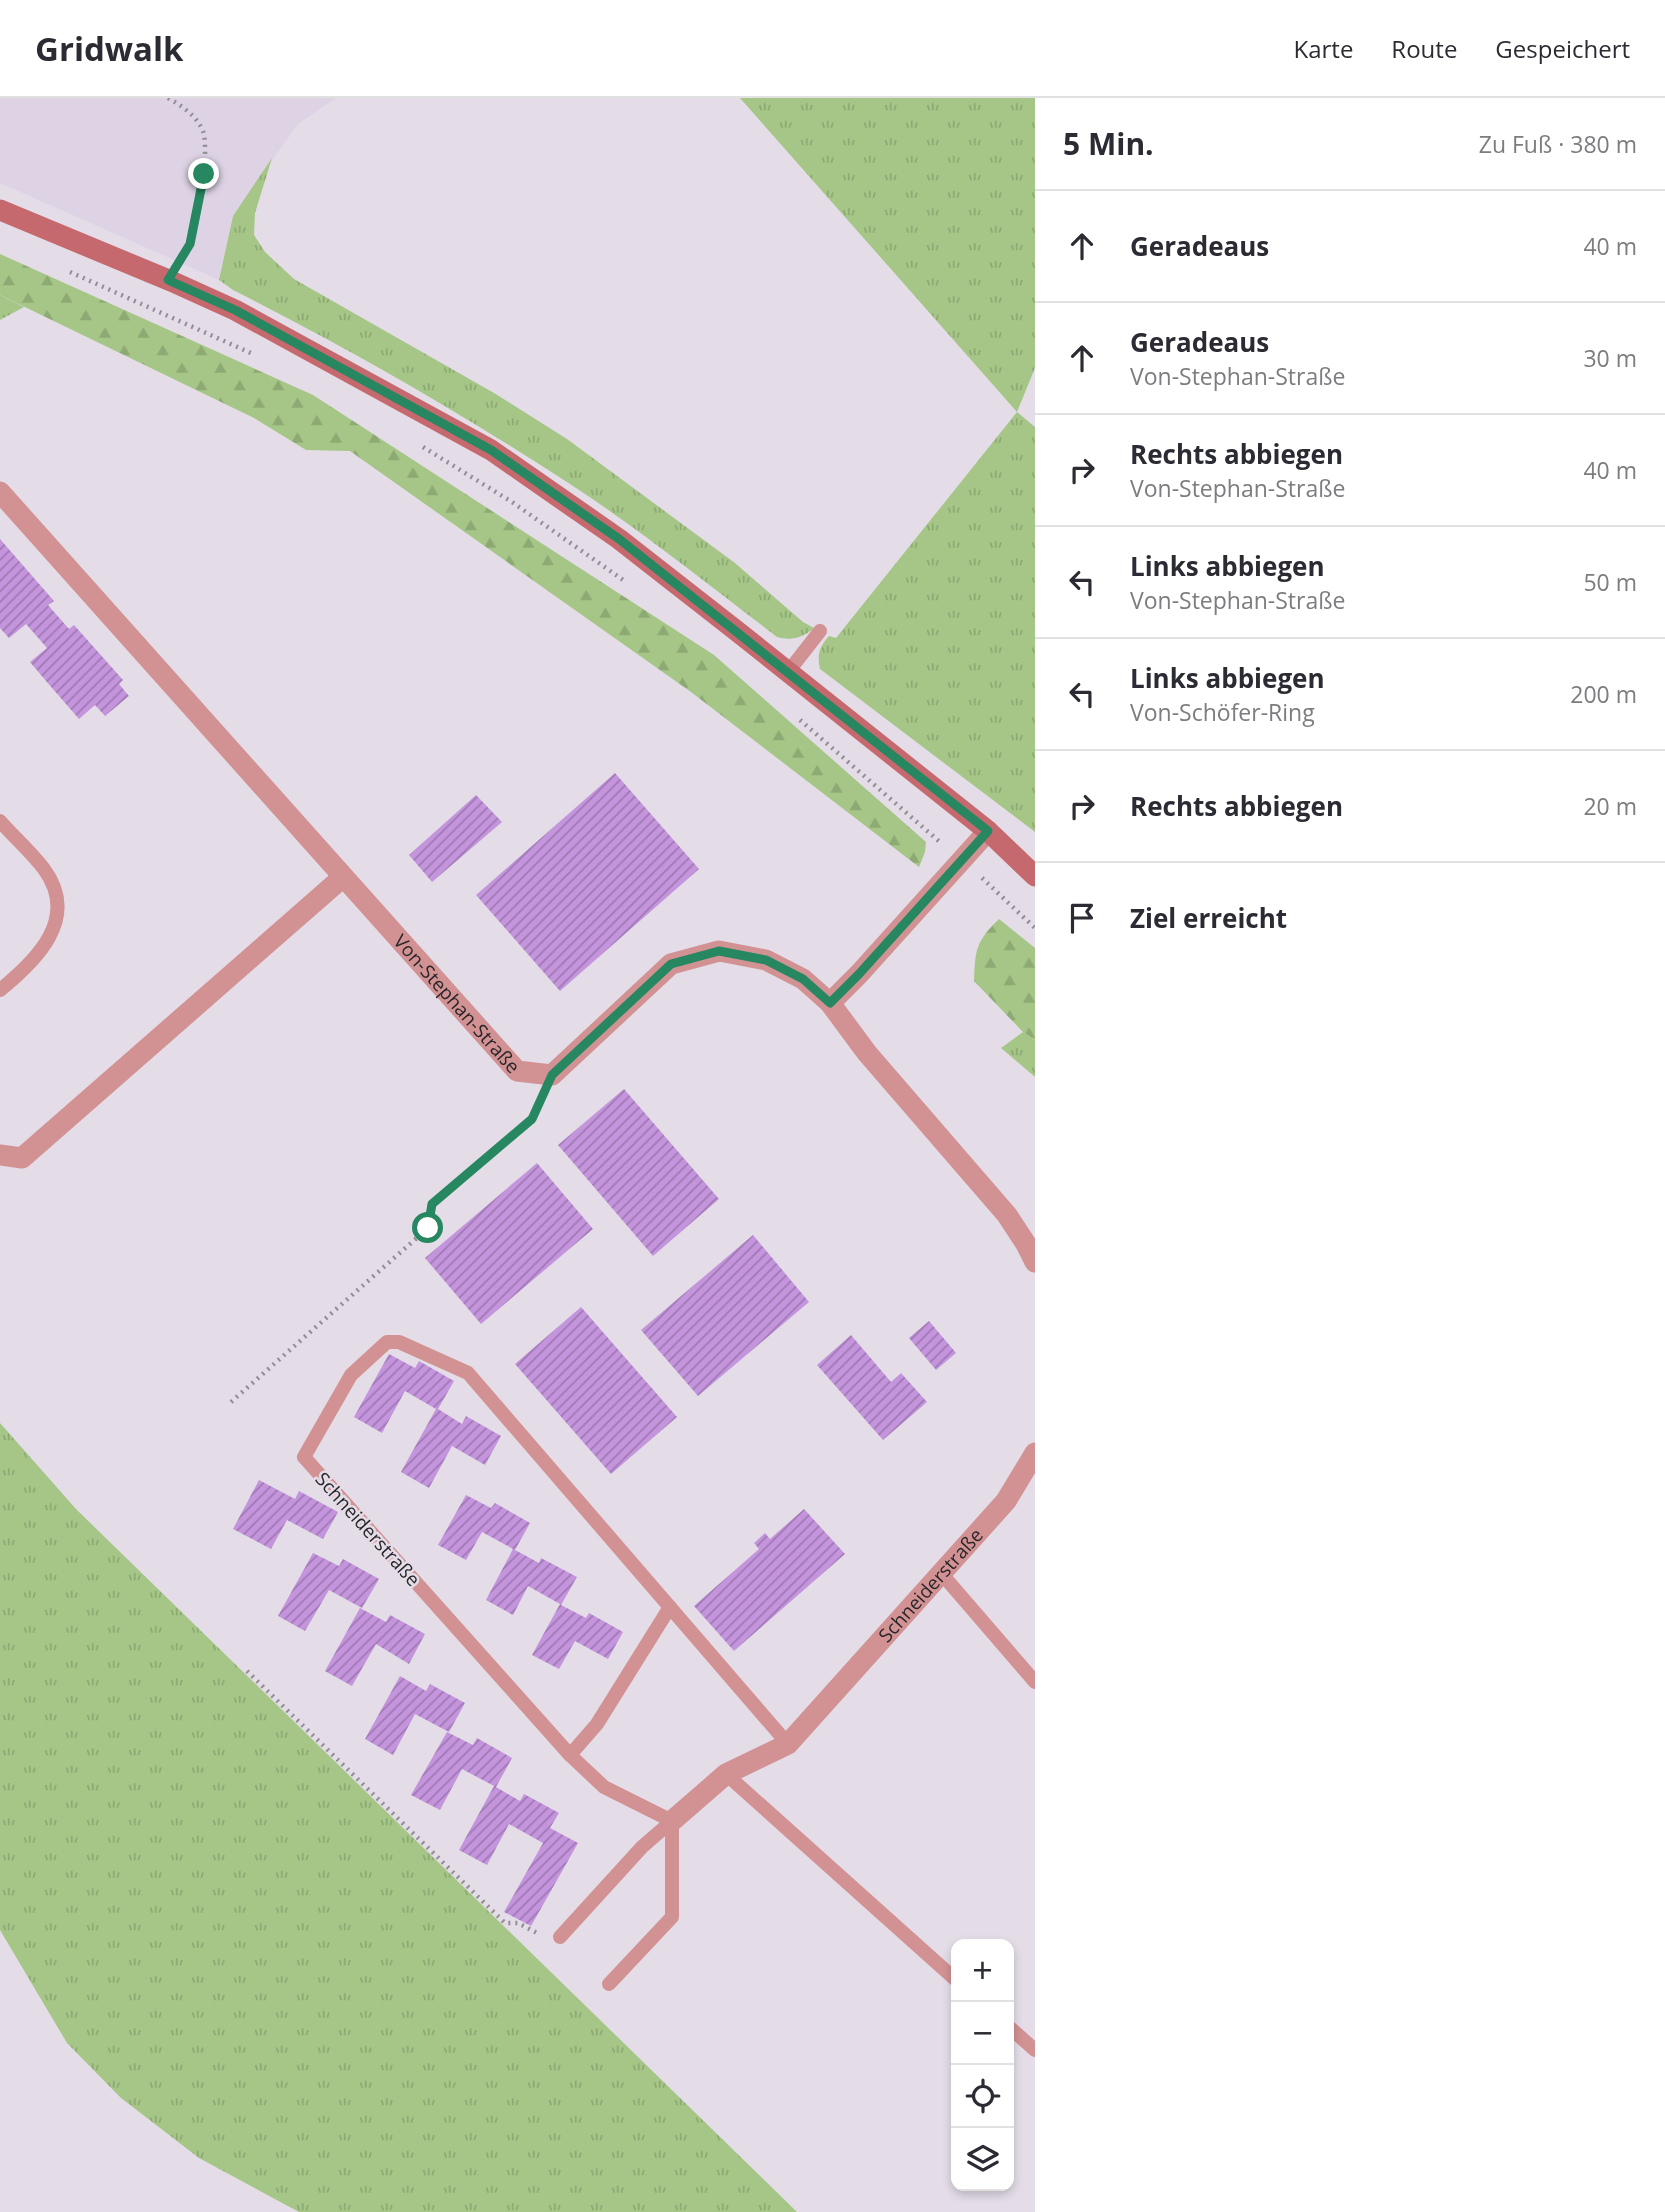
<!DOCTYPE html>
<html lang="de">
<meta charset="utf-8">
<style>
:root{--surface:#fff;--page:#f2f2f3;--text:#2b2b33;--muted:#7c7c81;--line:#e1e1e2}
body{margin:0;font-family:"Open Sans",sans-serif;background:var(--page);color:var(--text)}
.controls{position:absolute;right:21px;bottom:21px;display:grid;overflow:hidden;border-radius:14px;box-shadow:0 4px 10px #0003}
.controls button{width:63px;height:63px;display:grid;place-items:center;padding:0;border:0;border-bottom:2px solid var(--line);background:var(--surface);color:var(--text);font:35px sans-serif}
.stop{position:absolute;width:21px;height:21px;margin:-16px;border:5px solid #268760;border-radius:50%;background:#fff}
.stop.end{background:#268760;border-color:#fff;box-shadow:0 2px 7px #0008}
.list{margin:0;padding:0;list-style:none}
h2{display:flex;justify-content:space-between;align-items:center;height:91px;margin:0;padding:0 28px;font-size:30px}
h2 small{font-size:23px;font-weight:400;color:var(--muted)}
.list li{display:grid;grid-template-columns:46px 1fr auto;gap:21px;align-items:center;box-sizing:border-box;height:112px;padding:0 28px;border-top:2px solid var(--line)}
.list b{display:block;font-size:26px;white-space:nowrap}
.list p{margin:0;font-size:23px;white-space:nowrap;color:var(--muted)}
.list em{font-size:23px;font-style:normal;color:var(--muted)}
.icon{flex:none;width:38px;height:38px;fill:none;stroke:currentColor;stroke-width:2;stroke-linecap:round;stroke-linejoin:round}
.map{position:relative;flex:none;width:1035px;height:2114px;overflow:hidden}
header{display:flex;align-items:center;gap:42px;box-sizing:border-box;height:98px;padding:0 35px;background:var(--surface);border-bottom:2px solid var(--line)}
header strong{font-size:33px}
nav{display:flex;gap:38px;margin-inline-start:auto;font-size:24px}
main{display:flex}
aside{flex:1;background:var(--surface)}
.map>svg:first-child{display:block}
</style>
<header>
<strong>Gridwalk</strong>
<nav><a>Karte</a><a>Route</a><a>Gespeichert</a></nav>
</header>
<main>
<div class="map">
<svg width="1035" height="2114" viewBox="0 0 1035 2114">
<defs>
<pattern id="grass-tufts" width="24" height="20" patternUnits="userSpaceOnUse" patternTransform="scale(1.75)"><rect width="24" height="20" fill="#a5c686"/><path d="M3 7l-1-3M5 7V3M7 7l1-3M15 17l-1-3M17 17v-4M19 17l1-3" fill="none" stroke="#8eaa74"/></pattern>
<pattern id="forest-firs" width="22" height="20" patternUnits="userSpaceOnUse" patternTransform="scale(1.75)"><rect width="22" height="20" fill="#a5c686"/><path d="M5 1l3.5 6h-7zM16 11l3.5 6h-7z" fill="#8eaa74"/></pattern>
<pattern id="building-hatch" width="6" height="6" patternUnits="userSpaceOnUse" patternTransform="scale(1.75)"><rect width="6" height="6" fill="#c494dd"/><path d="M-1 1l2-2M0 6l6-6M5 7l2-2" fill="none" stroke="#9f79b3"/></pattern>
</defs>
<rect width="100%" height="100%" fill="#e4dde8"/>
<polygon fill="#ded3e5" points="0,0 336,0 298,26 233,118 219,182 0,85"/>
<g fill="url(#grass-tufts)">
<path d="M740 0H1035V270L1017 314 1035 329V734L820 571C817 557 819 549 829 538L836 540 1017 314Z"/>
<path d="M272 60 255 115 254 137 265 154 294 181 494 295 567 341 735 465 803 524 814 530C803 540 791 543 777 539 710 488 643 434 573 388 463 316 350 251 233 192L219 182 233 118Z"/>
<polygon points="0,197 24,209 0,222"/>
<polygon points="1023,934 1035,942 1035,979 1001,950"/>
<polygon points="0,1325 76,1411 797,2114 299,2114 199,2060 121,2000 67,1945 0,1832"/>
</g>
<g fill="url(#forest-firs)">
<polygon points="0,156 313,297 714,557 926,744 925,754 919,769 691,594 350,353 306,352 254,320 0,197"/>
<path d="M999 821 1035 850V942L1023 934 974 883C975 852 976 843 999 821Z"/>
</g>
<g fill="url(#building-hatch)">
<polygon points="0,441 54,503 48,507 69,531 74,527 123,582 119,586 129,598 105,618 95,607 79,621 46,583 30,564 47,550 26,526 9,540 0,530"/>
<polygon points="615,675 699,771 560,893 476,797"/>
<polygon points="476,697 502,724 432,784 409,757"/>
<polygon points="624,991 719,1101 653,1158 558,1047"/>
<polygon points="537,1065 593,1131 481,1226 425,1160"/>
<polygon points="753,1137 809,1204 698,1298 641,1232"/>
<polygon points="581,1209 677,1319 611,1376 515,1266"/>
<polygon points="929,1223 956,1255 936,1272 909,1240"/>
<polygon points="851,1237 891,1284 901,1275 927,1304 883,1342 817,1267"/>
<polygon points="389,1256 415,1270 419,1263 454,1283 438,1311 462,1326 466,1318 501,1338 485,1367 452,1348 429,1390 401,1374 436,1311 405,1293 382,1335 354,1319"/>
<polygon points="259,1382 295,1401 299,1393 338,1414 323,1441 287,1422 271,1451 233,1431"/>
<polygon points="466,1397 491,1410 495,1405 530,1425 515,1452 539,1465 541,1460 577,1479 561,1507 586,1520 589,1515 623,1534 608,1561 575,1543 559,1571 532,1557 560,1506 528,1488 513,1517 486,1502 513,1451 482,1434 466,1462 438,1447"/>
<polygon points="804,1411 845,1456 734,1553 694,1508 759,1451 754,1445 765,1435 770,1441"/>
<polygon points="313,1455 339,1468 343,1461 379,1481 362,1510 329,1492 305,1533 278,1518"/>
<polygon points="360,1510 386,1524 390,1517 425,1536 409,1566 376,1546 352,1588 325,1573"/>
<polygon points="400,1578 426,1593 430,1586 465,1605 449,1634 415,1616 393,1657 365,1641"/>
<polygon points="447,1634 473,1647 477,1640 512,1660 496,1689 520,1703 524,1696 559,1715 550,1730 578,1745 531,1828 504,1814 543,1745 509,1726 487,1767 459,1752 494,1688 462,1671 440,1712 411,1697"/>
</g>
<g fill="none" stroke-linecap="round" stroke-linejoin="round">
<g stroke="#938e96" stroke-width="4.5" stroke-dasharray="2 5" stroke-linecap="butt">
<path d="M168 0C182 8 196 17 203 33 210 52 198 127 190 146 188 151 184 156 181 160"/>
<polyline points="70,174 253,256"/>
<polyline points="423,349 512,404 626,484"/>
<polyline points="800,622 941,745"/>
<polyline points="982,780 1035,830"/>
<polyline points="231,1304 428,1130 432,1106 532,1021 540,1003"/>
<polyline points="247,1573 505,1825 518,1825 539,1836"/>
</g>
<g stroke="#d29293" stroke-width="14">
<polyline points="788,574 820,533"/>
<path d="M0 723C14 739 31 754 44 771 80 820 37 862 0 892"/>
<polyline points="941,1475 1035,1584"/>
<polyline points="570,1657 597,1626 670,1509"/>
<polyline points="726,1676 956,1882"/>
<polyline points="672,1723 604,1689 570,1657 304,1359 351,1277 387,1244 399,1244 468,1275 788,1646"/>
<polyline points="560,1839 642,1749 672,1723"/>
<polyline points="609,1886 672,1819 672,1723"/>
<polyline points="1009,1929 1035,1952"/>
</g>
<g stroke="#d29293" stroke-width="21">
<path id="s1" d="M0 394 517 973 552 977 671 866 719 853 766 862 803 881 830 905"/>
<polyline points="988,733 859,876 830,905 867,955 1007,1117 1026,1146 1035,1164"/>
<polyline points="0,1057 22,1060 343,779"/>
<path id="s2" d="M672 1723 726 1676 788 1646 1006 1403 1035 1355"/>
</g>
<polyline stroke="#c6696e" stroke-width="21" points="0,112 171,183 235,212 491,352 619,441 738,534 988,733 1035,778"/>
</g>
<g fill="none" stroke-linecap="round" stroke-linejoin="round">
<polyline stroke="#268760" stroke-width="9" points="204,76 190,146 168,182 235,212 491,352 619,441 988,733 859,876 830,905 803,881 766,862 719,853 671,866 552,977 532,1021 432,1106 428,1130"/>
</g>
<g text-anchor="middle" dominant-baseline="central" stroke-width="5" stroke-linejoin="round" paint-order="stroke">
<g font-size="19" fill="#28262a" stroke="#e4dde8">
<text stroke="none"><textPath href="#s1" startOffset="686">Von-Stephan-Straße</textPath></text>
<text transform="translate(368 1431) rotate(48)">Schneiderstraße</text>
<text stroke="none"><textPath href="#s2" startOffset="354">Schneiderstraße</textPath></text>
</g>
</g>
</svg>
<div class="controls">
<button>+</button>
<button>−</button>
<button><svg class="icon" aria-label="locate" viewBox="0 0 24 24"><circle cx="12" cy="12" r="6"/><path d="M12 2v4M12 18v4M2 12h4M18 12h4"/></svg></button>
<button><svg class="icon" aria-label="layers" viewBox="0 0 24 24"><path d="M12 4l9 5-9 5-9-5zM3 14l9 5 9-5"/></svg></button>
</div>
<div class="stop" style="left:428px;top:1130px"></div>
<div class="stop end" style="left:204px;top:76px"></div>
</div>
<aside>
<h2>5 Min.<small>Zu Fuß · 380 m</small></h2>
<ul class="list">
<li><svg class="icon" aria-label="ahead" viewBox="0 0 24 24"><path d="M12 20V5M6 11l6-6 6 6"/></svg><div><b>Geradeaus</b></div><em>40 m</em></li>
<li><svg class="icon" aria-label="ahead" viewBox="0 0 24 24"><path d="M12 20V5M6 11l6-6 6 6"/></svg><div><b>Geradeaus</b><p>Von-Stephan-Straße</p></div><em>30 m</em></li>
<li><svg class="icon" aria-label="right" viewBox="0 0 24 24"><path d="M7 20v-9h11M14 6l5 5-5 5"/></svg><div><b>Rechts abbiegen</b><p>Von-Stephan-Straße</p></div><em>40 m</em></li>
<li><svg class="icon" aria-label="left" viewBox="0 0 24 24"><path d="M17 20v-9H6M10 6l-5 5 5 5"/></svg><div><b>Links abbiegen</b><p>Von-Stephan-Straße</p></div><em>50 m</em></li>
<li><svg class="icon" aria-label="left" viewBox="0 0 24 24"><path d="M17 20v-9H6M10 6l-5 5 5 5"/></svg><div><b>Links abbiegen</b><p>Von-Schöfer-Ring</p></div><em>200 m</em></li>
<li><svg class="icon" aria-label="right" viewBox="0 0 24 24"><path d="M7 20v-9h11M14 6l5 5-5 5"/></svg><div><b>Rechts abbiegen</b></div><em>20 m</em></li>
<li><svg class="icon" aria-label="arrive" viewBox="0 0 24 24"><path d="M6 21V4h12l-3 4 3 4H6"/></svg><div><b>Ziel erreicht</b></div></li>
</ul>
</aside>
</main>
